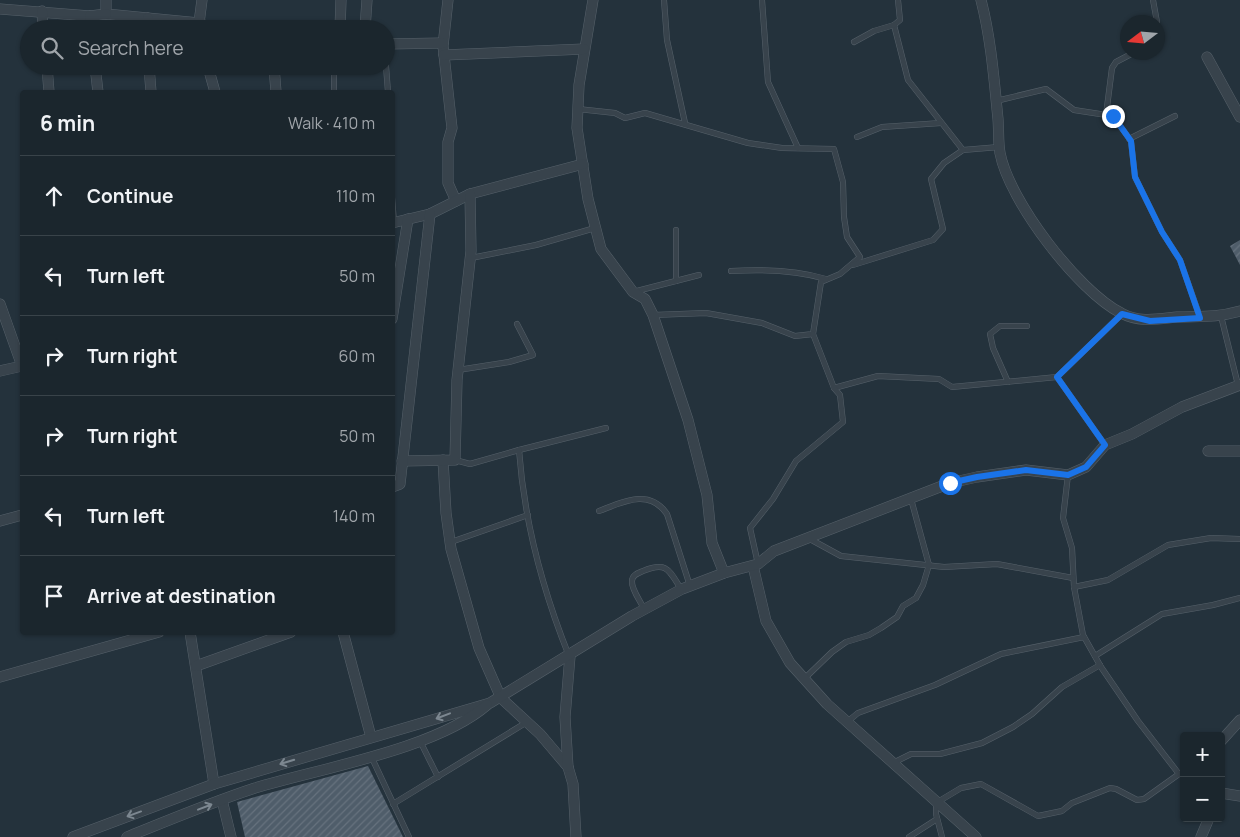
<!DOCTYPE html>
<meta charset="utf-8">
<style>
:root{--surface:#1b262d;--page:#283239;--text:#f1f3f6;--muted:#a0a5aa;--line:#394349}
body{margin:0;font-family:Manrope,sans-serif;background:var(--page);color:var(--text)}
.controls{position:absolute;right:15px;bottom:15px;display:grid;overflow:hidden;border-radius:5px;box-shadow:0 1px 4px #0004}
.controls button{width:45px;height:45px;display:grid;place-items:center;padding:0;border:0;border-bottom:1px solid var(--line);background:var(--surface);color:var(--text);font:25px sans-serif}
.compass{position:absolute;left:1120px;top:15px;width:45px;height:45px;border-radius:50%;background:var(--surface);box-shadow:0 1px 4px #0004;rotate:254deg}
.stop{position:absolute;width:15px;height:15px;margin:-11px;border:4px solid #1a73e8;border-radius:50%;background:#fff}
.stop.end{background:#1a73e8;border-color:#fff;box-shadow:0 1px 5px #0008}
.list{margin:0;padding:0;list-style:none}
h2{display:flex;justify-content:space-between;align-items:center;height:65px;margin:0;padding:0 20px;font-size:21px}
h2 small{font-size:16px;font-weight:400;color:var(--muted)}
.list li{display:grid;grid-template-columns:32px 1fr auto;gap:15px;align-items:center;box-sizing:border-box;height:80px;padding:0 20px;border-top:1px solid var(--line)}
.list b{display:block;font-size:19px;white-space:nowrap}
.list em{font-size:16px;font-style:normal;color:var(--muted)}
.icon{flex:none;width:28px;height:28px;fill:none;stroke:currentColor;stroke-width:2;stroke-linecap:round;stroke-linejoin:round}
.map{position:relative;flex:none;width:1240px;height:837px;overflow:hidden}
.search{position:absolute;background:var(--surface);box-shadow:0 1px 4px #0004;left:20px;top:20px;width:375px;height:55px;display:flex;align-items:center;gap:12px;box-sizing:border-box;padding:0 18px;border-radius:28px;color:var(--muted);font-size:19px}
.panel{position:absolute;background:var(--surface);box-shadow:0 1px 4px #0004;left:20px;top:90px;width:375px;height:545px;border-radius:5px}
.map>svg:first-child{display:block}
</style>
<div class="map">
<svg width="1240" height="837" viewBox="0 0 1240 837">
<defs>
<pattern id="building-hatch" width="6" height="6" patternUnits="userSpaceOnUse" patternTransform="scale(1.25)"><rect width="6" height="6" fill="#4f5d6a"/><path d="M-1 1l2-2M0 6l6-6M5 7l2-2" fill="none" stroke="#66727e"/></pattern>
</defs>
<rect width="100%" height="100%" fill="#24323c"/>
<g fill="url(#building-hatch)">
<polygon points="1240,240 1240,265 1230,246"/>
<polygon points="368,766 403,837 245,837 237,802"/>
</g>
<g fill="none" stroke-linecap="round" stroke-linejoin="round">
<defs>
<g id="service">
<polyline points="664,0 667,40 685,123"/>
<polyline points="762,0 768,82 798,148"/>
<polyline points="898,0 900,20 894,25 908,80 963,150 999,147"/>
<polyline points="1153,0 1157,22"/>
<polyline points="1158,28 1158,32"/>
<polyline points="854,42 874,31 894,25"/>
<polyline points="334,66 334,92"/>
<polyline points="386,66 388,92"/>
<polyline points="996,101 1046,89 1074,110 1113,116 1131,141 1135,177 1162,232 1180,260 1200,317"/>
<polyline points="578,109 615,113 625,118 645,113 748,143 782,148 834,149 843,182 844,217 847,237 860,257 840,274 821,282 813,334 795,336 762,323 706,313 653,315"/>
<polyline points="1106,115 1112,68 1116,62 1135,52"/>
<polyline points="857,137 882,127 941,123"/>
<polyline points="1129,139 1175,116"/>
<polyline points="392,197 394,222"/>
<polyline points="676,230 676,281"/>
<polyline points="471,258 536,245 595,228"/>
<polyline points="853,265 933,240 943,229 931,179 944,163 963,150"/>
<path d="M731 271C763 269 796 270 826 279"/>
<polyline points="633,292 699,275"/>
<polyline points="1221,316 1238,385"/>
<polyline points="458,370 509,362 533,355 517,324"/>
<polyline points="1057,377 1122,314"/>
<polyline points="1008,382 993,348 990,334 1000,326 1027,326"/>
<polyline points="834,388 878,376 939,379 952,387 1057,377 1105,445"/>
<polyline points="519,450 606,428"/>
<path d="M455 460 470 464 519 450C524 520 543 591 569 656"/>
<polyline points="1068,475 1063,518 1072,548 1074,587 1083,635 1101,667 1138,721 1179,774 1184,773"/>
<path d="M599 511C623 502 649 488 667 514L690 586"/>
<polyline points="808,538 841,556 944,567 997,564 1073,578"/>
<polyline points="451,542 528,515"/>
<polyline points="758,564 750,528 773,499 796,461 843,422 840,395 834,388 813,334"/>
<polyline points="1074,587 1108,580 1168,545 1211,538 1240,539"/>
<path d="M644 609C641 602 631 589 632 581 632 575 638 573 643 571 667 561 669 570 681 589"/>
<polyline points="1095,656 1162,614 1213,605 1240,598"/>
<polyline points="804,679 832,652 846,642 869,635 881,628 897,617 903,606 916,598 923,585 929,565 911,499"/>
<polyline points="847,722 858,713 935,685 1001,654 1084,637"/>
<polyline points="420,741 438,777"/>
<polyline points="371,756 409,837"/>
<polyline points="893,763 911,754 940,754 982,743 1013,727 1032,714 1062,687 1100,665"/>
<polyline points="393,804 527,722"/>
<polyline points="909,837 937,819"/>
<polyline points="942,837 936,814 936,803 961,788 981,784 1038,816 1062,811 1072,803 1110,788 1116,789 1137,800 1144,799 1179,774"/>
</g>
<g id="minor">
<polyline points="106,0 106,14 199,23 214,29"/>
<polyline points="448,0 443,46 452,128 448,142 448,183 456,201"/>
<polyline points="593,0 579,85 577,128 588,199 601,249 633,292 645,299 653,315 688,420 707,495 712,543 724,573"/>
<path d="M981 0C991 39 994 79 998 119 999 131 998 142 1000 153 1009 201 1078 291 1121 313 1139 323 1158 319 1177 317 1201 316 1215 318 1240 311"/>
<polyline points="0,9 90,16"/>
<polyline points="42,11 43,29"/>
<polyline points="148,18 148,29"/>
<polyline points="199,23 202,0"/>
<polyline points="91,29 90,16 106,14"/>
<polyline points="340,29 341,0"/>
<polyline points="365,29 367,0"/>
<polyline points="386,44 443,43"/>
<polyline points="444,55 584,49"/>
<polyline points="1207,57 1240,117"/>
<polyline points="47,66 49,92"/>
<polyline points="95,66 98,92"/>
<polyline points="149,66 151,92"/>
<polyline points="213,66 210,74 215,92"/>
<polyline points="274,66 276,92"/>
<polyline points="392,223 430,214 470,194 583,164"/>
<polyline points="0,304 22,366"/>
<polyline points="392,319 408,219"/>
<polyline points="0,371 22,366"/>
<polyline points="1208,451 1240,451"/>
<polyline points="443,460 446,513 451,549 479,648 501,698 540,734 568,767 573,784 576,837"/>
<polyline points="402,461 455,460 457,380 471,251 470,194"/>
<polyline points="392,487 400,484 430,214"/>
<polyline points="0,521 22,515"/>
<polyline points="753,566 766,621 790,663 827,704 976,837"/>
<polyline points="190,632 214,784"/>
<polyline points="343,632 371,737"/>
<polyline points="196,666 291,632"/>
<polyline points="0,677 159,632"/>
<polyline points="1221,741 1240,720"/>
<polyline points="568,767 565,717 570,656"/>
<polyline points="1221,793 1240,796"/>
<polyline points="222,800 231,837"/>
<polyline points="73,837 214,784 490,703 632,616 682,589 724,573 758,564 774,551 950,483 977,477 1026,470 1068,475 1086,467 1105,445 1132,434 1182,407 1240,385"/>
<path d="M127 837C169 820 212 802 255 788 322 768 436 749 487 705"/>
<polyline points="1201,837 1209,818"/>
</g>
</defs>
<use href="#service" stroke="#56616a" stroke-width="6"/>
<use href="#minor" stroke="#56616a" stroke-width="11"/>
<use href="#service" stroke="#38434c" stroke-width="5"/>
<use href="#minor" stroke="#38434c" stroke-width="10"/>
</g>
<defs><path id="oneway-shaft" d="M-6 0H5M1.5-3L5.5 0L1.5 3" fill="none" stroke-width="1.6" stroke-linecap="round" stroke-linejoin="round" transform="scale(1.25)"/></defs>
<g stroke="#7c8790">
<use href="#oneway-shaft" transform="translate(443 716) rotate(159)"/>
<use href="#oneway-shaft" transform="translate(287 762) rotate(163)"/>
<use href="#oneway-shaft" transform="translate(205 807) rotate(-21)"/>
<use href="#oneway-shaft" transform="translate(134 814) rotate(160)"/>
</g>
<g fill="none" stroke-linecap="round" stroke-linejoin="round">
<polyline stroke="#1a73e8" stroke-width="6" points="950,483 977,477 1026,470 1068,475 1086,467 1105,445 1057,377 1122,314 1150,321 1200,318 1180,260 1162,232 1135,177 1131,141 1113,116"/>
</g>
</svg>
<div class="controls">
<button>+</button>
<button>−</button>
</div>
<svg class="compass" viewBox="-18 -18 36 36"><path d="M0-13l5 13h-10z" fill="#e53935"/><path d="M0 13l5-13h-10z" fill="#a0a5aa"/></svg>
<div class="stop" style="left:950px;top:483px"></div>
<div class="stop end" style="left:1113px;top:116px"></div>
<div class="search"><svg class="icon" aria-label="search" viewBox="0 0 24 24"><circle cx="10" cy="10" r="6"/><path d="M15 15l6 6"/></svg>Search here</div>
<section class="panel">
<h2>6 min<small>Walk · 410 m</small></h2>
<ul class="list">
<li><svg class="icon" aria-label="ahead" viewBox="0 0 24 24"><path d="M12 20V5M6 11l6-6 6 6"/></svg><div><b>Continue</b></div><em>110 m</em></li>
<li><svg class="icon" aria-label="left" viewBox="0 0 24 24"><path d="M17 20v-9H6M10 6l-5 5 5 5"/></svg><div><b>Turn left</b></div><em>50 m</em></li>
<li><svg class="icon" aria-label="right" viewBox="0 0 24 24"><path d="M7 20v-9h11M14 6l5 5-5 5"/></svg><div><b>Turn right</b></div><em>60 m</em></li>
<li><svg class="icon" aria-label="right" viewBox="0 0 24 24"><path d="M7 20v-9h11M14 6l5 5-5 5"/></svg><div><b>Turn right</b></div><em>50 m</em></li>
<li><svg class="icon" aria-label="left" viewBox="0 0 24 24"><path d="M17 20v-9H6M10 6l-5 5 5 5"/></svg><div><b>Turn left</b></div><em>140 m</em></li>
<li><svg class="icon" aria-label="arrive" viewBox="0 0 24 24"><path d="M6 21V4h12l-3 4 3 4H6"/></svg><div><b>Arrive at destination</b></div></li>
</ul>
</section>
</div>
